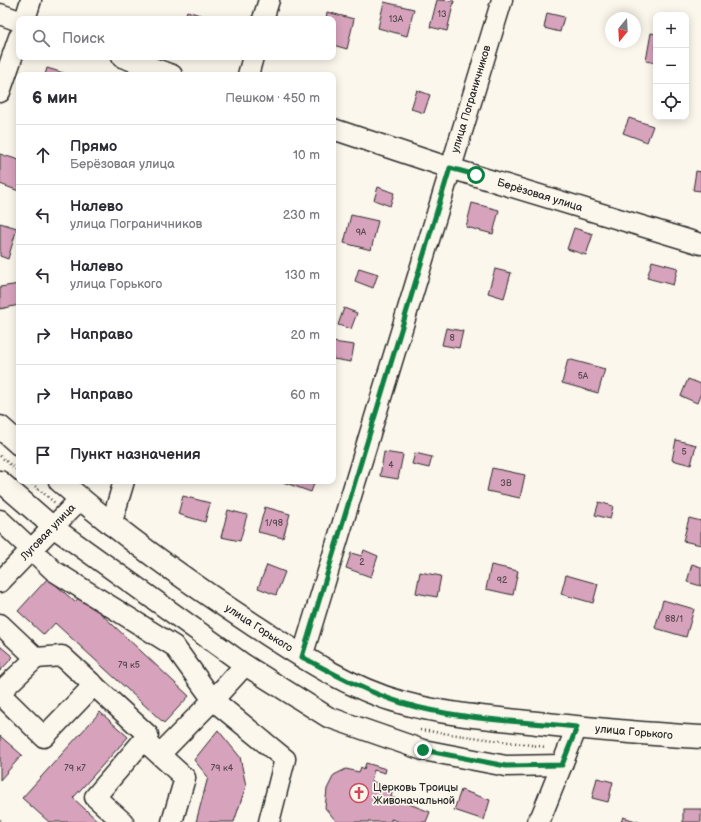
<!DOCTYPE html>
<html lang="ru">
<meta charset="utf-8">
<style>
:root{--surface:#fff;--page:#f7f7f7;--text:#2b2b33;--muted:#7c7c81;--line:#e1e1e2}
body{margin:0;font-family:"Balsamiq Sans",sans-serif;background:var(--page);color:var(--text)}
.controls{position:absolute;right:12px;top:12px;display:grid;overflow:hidden;border-radius:8px;box-shadow:0 2px 10px #0003}
.controls button{width:36px;height:36px;display:grid;place-items:center;padding:0;border:0;border-bottom:1px solid var(--line);background:var(--surface);color:var(--text);font:20px sans-serif}
.compass{position:absolute;left:605px;top:12px;width:36px;height:36px;border-radius:50%;background:var(--surface);box-shadow:0 2px 10px #0003;rotate:198deg}
.stop{position:absolute;width:12px;height:12px;margin:-9px;border:3px solid #0b8043;border-radius:50%;background:#fff}
.stop.end{background:#0b8043;border-color:#fff;box-shadow:0 1px 4px #0008}
.list{margin:0;padding:0;list-style:none}
h2{display:flex;justify-content:space-between;align-items:center;height:52px;margin:0;padding:0 16px;font-size:17px}
h2 small{font-size:13px;font-weight:400;color:var(--muted)}
.list li{display:grid;grid-template-columns:26px 1fr auto;gap:12px;align-items:center;box-sizing:border-box;height:60px;padding:0 16px;border-top:1px solid var(--line)}
.list b{display:block;font-size:15px;white-space:nowrap}
.list p{margin:0;font-size:13px;white-space:nowrap;color:var(--muted)}
.list em{font-size:13px;font-style:normal;color:var(--muted)}
.icon{flex:none;width:22px;height:22px;fill:none;stroke:currentColor;stroke-width:2;stroke-linecap:round;stroke-linejoin:round}
.map{position:relative;flex:none;width:701px;height:822px;overflow:hidden}
.search{position:absolute;background:var(--surface);box-shadow:0 2px 10px #0003;left:16px;top:16px;width:320px;height:44px;display:flex;align-items:center;gap:10px;box-sizing:border-box;padding:0 14px;border-radius:8px;color:var(--muted);font-size:15px}
.panel{position:absolute;background:var(--surface);box-shadow:0 2px 10px #0003;left:16px;top:72px;width:320px;height:412px;border-radius:8px}
.map>svg:first-child{display:block}
</style>
<div class="map">
<svg width="701" height="822" viewBox="0 0 701 822">
<rect width="100%" height="100%" fill="#fbf7ec"/>
<filter id="ink" filterUnits="userSpaceOnUse"><feTurbulence type="fractalNoise" baseFrequency=".025" numOctaves="2"/><feDisplacementMap in="SourceGraphic" scale="8" xChannelSelector="R" yChannelSelector="G"/><feConvolveMatrix kernelMatrix="1 2 1 2 8 2 1 2 1" color-interpolation-filters="sRGB"/></filter>
<g filter="url(#ink)">
<g fill="#d7a2bc" stroke="#2b2b2b">
<polygon points="437,0 454,1 447,31 430,27"/>
<polygon points="384,2 414,9 407,36 378,28"/>
<polygon points="187,11 213,19 184,19"/>
<polygon points="327,12 354,19 347,49 333,45 333,19 326,19"/>
<polygon points="547,13 564,17 560,32 544,28"/>
<polygon points="651,33 656,34 656,63 646,61"/>
<polygon points="47,68 70,75 45,75"/>
<polygon points="417,90 430,95 424,113 411,109"/>
<polygon points="629,118 653,126 647,142 623,133"/>
<polygon points="0,154 19,160 19,191 0,184"/>
<polygon points="696,171 701,172 701,191 693,190"/>
<polygon points="378,187 394,193 390,206 374,200"/>
<polygon points="472,203 499,210 493,234 466,227"/>
<polygon points="351,215 378,221 371,250 344,243"/>
<polygon points="0,223 17,228 8,259 0,256"/>
<polygon points="574,228 593,234 586,255 567,249"/>
<polygon points="652,261 678,268 673,285 647,278"/>
<polygon points="359,268 378,274 373,288 355,281"/>
<polygon points="495,269 511,273 504,298 488,293"/>
<polygon points="19,284 19,305 0,309 0,287"/>
<polygon points="344,308 357,313 351,329 338,325"/>
<polygon points="446,328 463,331 459,348 442,345"/>
<polygon points="333,342 354,345 351,362 333,359"/>
<polygon points="568,359 605,369 598,393 562,383"/>
<polygon points="688,379 701,384 701,393 697,403 681,396"/>
<polygon points="676,440 696,445 691,465 672,460"/>
<polygon points="384,452 403,455 398,479 380,476"/>
<polygon points="415,453 432,457 429,468 412,464"/>
<polygon points="492,468 525,475 520,498 487,491"/>
<polygon points="280,481 315,481 311,492"/>
<polygon points="183,496 210,503 205,522 178,514"/>
<polygon points="599,502 613,506 610,519 595,515"/>
<polygon points="265,507 290,514 283,538 258,532"/>
<polygon points="228,510 247,515 240,541 221,537"/>
<polygon points="689,518 701,521 701,545 683,541"/>
<polygon points="364,550 378,556 371,577 346,568 351,553 362,556"/>
<polygon points="692,564 701,567 701,586 687,582"/>
<polygon points="267,565 285,572 276,595 258,588"/>
<polygon points="491,565 518,571 513,595 486,589"/>
<polygon points="420,572 441,576 437,597 416,593"/>
<polygon points="566,575 598,584 593,603 561,594"/>
<polygon points="48,578 75,602 81,595 189,696 164,723 55,623 44,635 18,611"/>
<polygon points="663,600 694,609 686,637 655,628"/>
<polygon points="0,646 13,657 0,671"/>
<polygon points="100,712 128,737 73,798 99,822 49,822 22,798"/>
<polygon points="218,730 240,757 246,786 234,822 196,822 208,777 194,760"/>
<polygon points="0,736 22,755 0,780"/>
<polygon points="366,763 386,769 385,773 374,770 371,781 393,789 391,797 430,812 426,822 400,822 391,819 391,822 337,822 325,808 327,789 334,775 346,769 359,772 361,767 364,769"/>
<polygon points="597,778 613,782 608,802 592,798"/>
<polygon points="461,790 490,800 484,820 454,810"/>
<rect x="683" y="809" width="18" height="13"/>
<polygon points="623,817 639,822 621,822"/>
</g>
<g fill="none" stroke-linecap="round" stroke-linejoin="round">
<defs>
<g id="minor">
<polyline points="0,14 19,21"/>
<polyline points="25,19 31,0"/>
<polyline points="263,19 269,0"/>
<polyline points="122,57 172,75"/>
<polyline points="248,75 253,57"/>
<polyline points="0,92 19,37"/>
<polyline points="333,129 450,168 701,244"/>
<polyline points="0,481 53,527 245,665 328,717 423,750 506,766 562,765"/>
<polyline points="0,520 54,571 174,646 213,700 245,665"/>
<polyline points="111,525 124,481"/>
<polyline points="0,582 80,499"/>
<polyline points="0,624 36,658 62,656 148,735 95,797 123,822"/>
<polyline points="302,657 502,0"/>
<polyline points="0,692 36,658"/>
<polyline points="0,694 44,737 94,685"/>
<polyline points="150,746 185,778 172,822"/>
<polyline points="160,754 213,700 285,759 269,822"/>
<polyline points="537,822 541,817 577,727"/>
</g>
<g id="major">
<polyline points="0,427 19,444"/>
<path d="M60 481C120 534 185 580 252 624 299 655 348 688 403 703 447 715 492 718 537 723 592 729 646 734 701 737"/>
</g>
</defs>
<use href="#minor" stroke="#2b2b2b" stroke-width="23"/>
<use href="#major" stroke="#2b2b2b" stroke-width="25"/>
<g stroke="#2b2b2b" stroke-width="2.5" stroke-dasharray="1 3" stroke-linecap="butt">
<polyline points="0,456 19,472"/>
<polyline points="29,481 55,503"/>
<polyline points="420,730 546,747"/>
<polyline points="0,820 2,822"/>
</g>
<use href="#minor" stroke="#fbf7ec" stroke-width="20"/>
<use href="#major" stroke="#fbf7ec" stroke-width="22"/>
</g>
</g>
<g fill="none" stroke-linecap="round" stroke-linejoin="round" filter="url(#ink)">
<path stroke="#0b8043" stroke-width="5" d="M423 750 506 766 562 765 577 727C519 721 458 720 402 703 366 692 334 674 302 657L450 168 476 175"/>
</g>
<defs>
<symbol id="church-ring" viewBox="-11 -11 22 22"><circle r="9.5" fill="#fbf7ec" stroke="#d1495b" stroke-width="1.5"/><path d="M-1.2-6h2.4v3.5h3.3v2.4h-3.3V6h-2.4V-.1h-3.3v-2.4h3.3Z" fill="#d1495b"/></symbol>
</defs>
<g fill-rule="evenodd">
<use href="#church-ring" x="348" y="782" width="22" height="22"/>
</g>
<g text-anchor="middle" dominant-baseline="central" stroke-width="3.5" stroke-linejoin="round" paint-order="stroke">
<g font-size="9" fill="#56494f">
<text x="442" y="14">13</text>
<text x="396" y="19">13А</text>
<text x="361" y="232">9А</text>
<text x="452" y="338">8</text>
<text x="583" y="376">5А</text>
<text x="684" y="452">5</text>
<text x="391" y="465">4</text>
<text x="506" y="483">3В</text>
<text x="274" y="523">1/98</text>
<text x="362" y="562">2</text>
<text x="502" y="580">92</text>
<text x="674" y="619">88/1</text>
<text x="129" y="665">79 к5</text>
<text x="75" y="768">79 к7</text>
<text x="222" y="768">79 к4</text>
</g>
<g font-size="11" fill="#2b2b2b" stroke="#fbf7ec">
<text transform="translate(471 99) rotate(-73)">улица Пограничников</text>
<text transform="translate(540 195) rotate(17)">Берёзовая улица</text>
<text transform="translate(48 532) rotate(-46)">Луговая улица</text>
<text transform="translate(259 628) rotate(33)">улица Горького</text>
<text transform="translate(634 732) rotate(5)">улица Горького</text>
</g>
<g font-size="11" fill="#2b2b2b" stroke="#fbf7ec" text-anchor="start">
<text x="373" y="787">Церковь Троицы<tspan x="373" dy="13">Живоначальной</tspan></text>
</g>
</g>
</svg>
<div class="controls">
<button>+</button>
<button>−</button>
<button><svg class="icon" aria-label="locate" viewBox="0 0 24 24"><circle cx="12" cy="12" r="6"/><path d="M12 2v4M12 18v4M2 12h4M18 12h4"/></svg></button>
</div>
<svg class="compass" viewBox="-18 -18 36 36"><path d="M0-13l5 13h-10z" fill="#e53935"/><path d="M0 13l5-13h-10z" fill="#7c7c81"/></svg>
<div class="stop" style="left:476px;top:175px"></div>
<div class="stop end" style="left:423px;top:750px"></div>
<div class="search"><svg class="icon" aria-label="search" viewBox="0 0 24 24"><circle cx="10" cy="10" r="6"/><path d="M15 15l6 6"/></svg>Поиск</div>
<section class="panel">
<h2>6 мин<small>Пешком · 450 m</small></h2>
<ul class="list">
<li><svg class="icon" aria-label="ahead" viewBox="0 0 24 24"><path d="M12 20V5M6 11l6-6 6 6"/></svg><div><b>Прямо</b><p>Берёзовая улица</p></div><em>10 m</em></li>
<li><svg class="icon" aria-label="left" viewBox="0 0 24 24"><path d="M17 20v-9H6M10 6l-5 5 5 5"/></svg><div><b>Налево</b><p>улица Пограничников</p></div><em>230 m</em></li>
<li><svg class="icon" aria-label="left" viewBox="0 0 24 24"><path d="M17 20v-9H6M10 6l-5 5 5 5"/></svg><div><b>Налево</b><p>улица Горького</p></div><em>130 m</em></li>
<li><svg class="icon" aria-label="right" viewBox="0 0 24 24"><path d="M7 20v-9h11M14 6l5 5-5 5"/></svg><div><b>Направо</b></div><em>20 m</em></li>
<li><svg class="icon" aria-label="right" viewBox="0 0 24 24"><path d="M7 20v-9h11M14 6l5 5-5 5"/></svg><div><b>Направо</b></div><em>60 m</em></li>
<li><svg class="icon" aria-label="arrive" viewBox="0 0 24 24"><path d="M6 21V4h12l-3 4 3 4H6"/></svg><div><b>Пункт назначения</b></div></li>
</ul>
</section>
</div>
